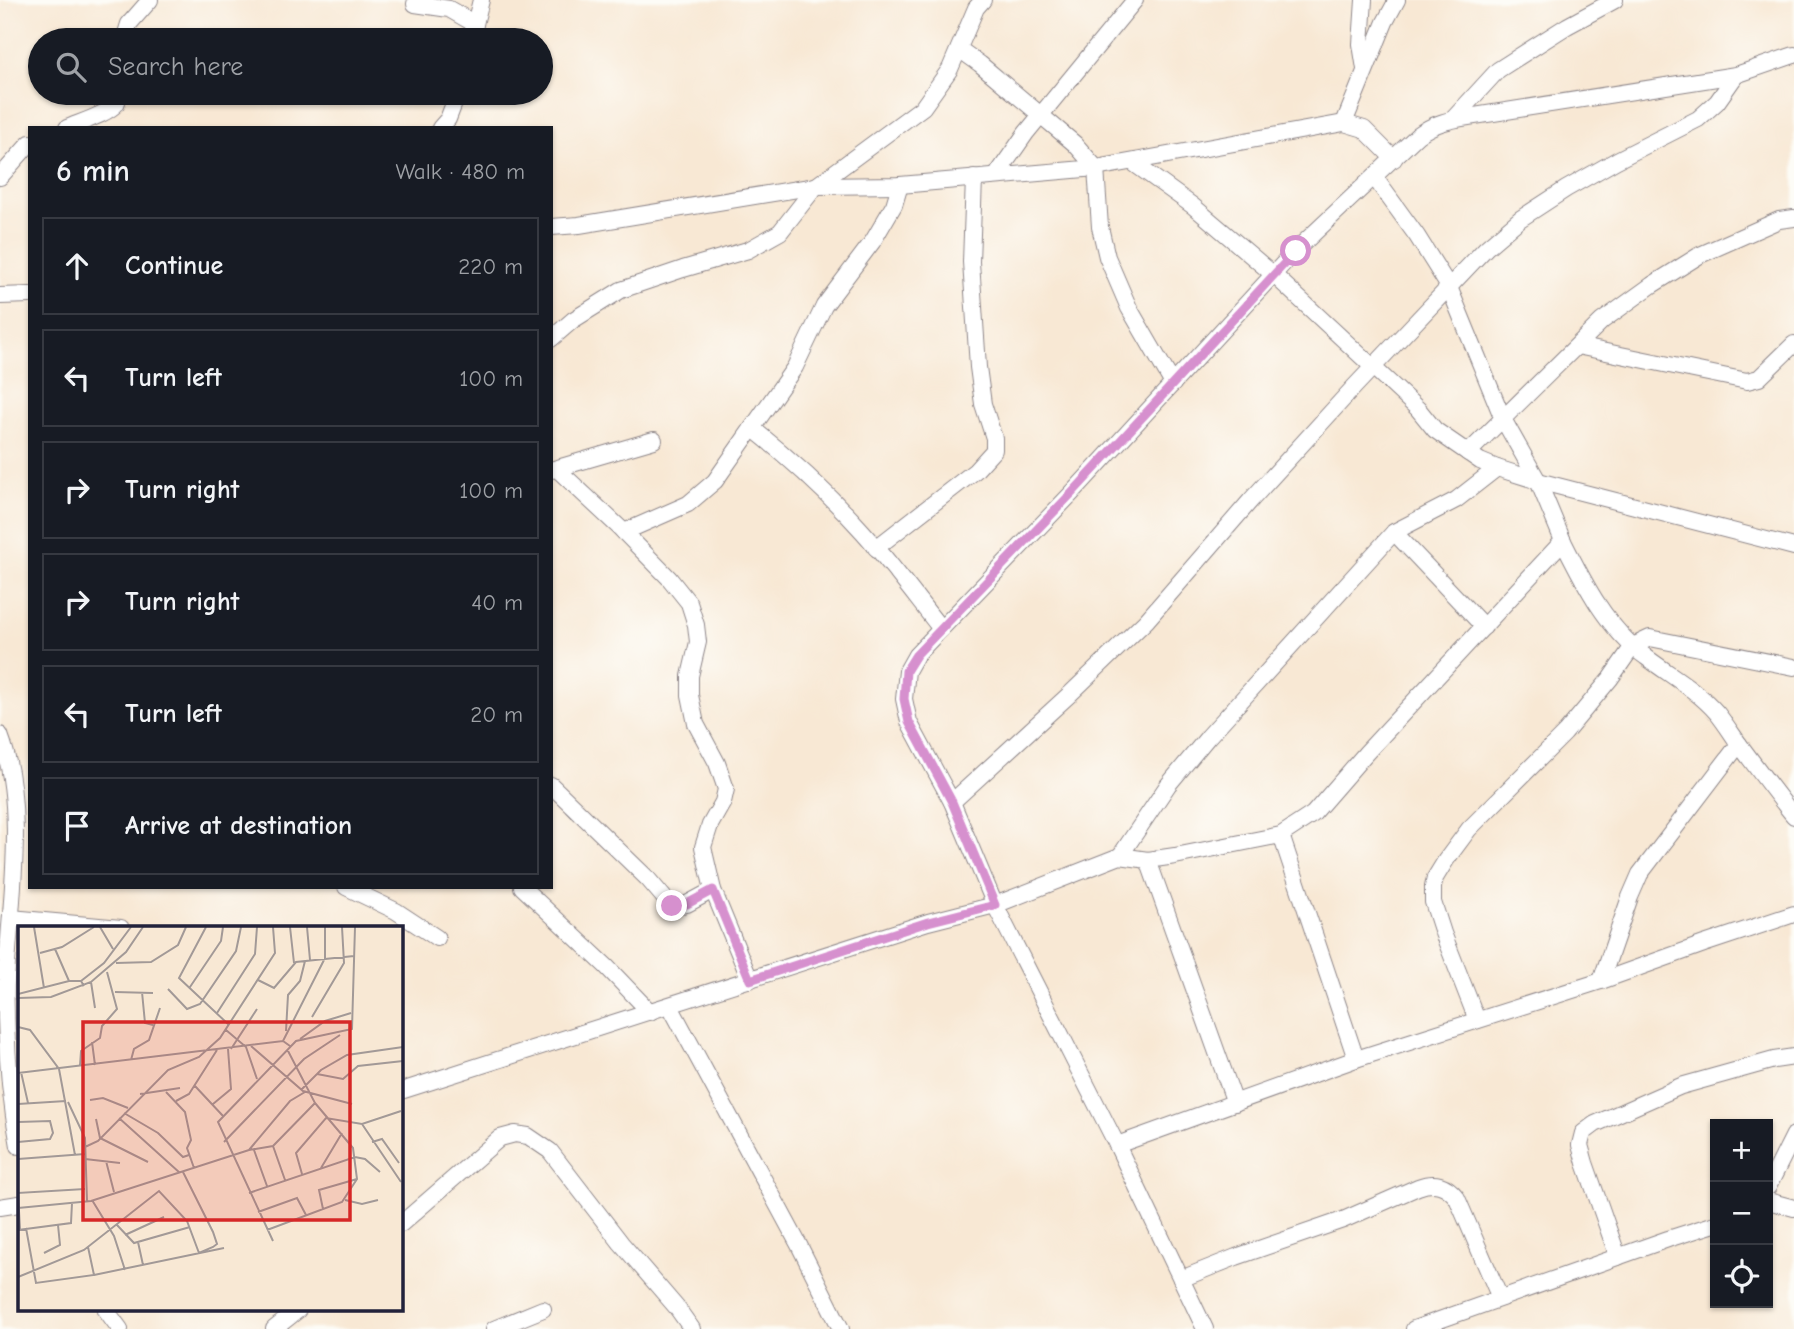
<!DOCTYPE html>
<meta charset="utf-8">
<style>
:root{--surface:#171b24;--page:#242831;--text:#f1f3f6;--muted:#9ea1a6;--line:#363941}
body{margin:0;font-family:"Comic Neue",sans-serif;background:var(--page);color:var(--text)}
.controls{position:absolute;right:21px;bottom:21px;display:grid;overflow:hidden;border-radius:0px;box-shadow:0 2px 5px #0004}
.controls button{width:63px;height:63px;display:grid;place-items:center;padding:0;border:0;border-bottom:2px solid var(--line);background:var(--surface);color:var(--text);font:35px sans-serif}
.stop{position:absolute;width:21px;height:21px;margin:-16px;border:5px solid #d690ce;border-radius:50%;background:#fff}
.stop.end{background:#d690ce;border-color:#fff;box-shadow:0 2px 7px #0008}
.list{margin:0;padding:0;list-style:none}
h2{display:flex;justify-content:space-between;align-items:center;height:91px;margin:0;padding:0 28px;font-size:30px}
h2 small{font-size:23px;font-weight:400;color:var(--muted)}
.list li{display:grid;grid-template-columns:46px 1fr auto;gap:21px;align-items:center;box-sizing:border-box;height:98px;margin:0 14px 14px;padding:0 14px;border:2px solid var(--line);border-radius:0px}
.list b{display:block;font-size:26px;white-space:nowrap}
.list em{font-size:23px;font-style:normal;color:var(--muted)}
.icon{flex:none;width:38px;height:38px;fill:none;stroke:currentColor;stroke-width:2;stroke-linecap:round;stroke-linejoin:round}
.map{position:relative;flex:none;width:1794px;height:1329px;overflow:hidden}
.search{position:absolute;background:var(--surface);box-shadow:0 2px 5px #0004;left:28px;top:28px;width:525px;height:77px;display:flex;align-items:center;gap:18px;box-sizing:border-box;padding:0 24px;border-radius:38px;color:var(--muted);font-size:26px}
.panel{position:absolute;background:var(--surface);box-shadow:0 2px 5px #0004;left:28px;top:126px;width:525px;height:763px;border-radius:0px}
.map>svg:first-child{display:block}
</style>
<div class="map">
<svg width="1794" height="1329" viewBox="0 0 1794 1329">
<rect width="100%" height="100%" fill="#fdfcf7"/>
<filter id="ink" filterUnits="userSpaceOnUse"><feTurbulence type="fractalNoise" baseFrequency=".0143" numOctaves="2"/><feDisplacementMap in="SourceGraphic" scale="14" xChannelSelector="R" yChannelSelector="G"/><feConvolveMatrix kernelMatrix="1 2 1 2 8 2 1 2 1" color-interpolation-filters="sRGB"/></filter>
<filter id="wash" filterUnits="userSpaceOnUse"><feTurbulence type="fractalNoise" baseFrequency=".00686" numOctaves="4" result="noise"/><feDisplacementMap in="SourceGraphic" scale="28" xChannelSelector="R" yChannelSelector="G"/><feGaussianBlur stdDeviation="1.57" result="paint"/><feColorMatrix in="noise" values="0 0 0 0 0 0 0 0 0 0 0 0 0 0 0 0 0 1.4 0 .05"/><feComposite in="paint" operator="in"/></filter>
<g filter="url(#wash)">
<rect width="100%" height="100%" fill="#f8e8d4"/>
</g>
<g filter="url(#ink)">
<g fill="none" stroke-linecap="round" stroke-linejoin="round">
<defs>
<g id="street">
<polyline points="416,0 415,4 449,9 475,24"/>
<polyline points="1364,0 1361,44 1365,69"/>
<polyline points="124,40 129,24 150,0"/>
<polyline points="471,40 481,0"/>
<polyline points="959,49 980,64 1075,144 1096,168 1100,227 1107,257 1129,308 1173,384"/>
<polyline points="1453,119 1498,70 1567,26 1615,0"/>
<polyline points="1344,123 1385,22 1397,0"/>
<path d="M67 128C78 123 108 114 116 104 118 101 118 96 119 93"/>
<polyline points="440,128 448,119 458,93"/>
<polyline points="1132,162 1193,206 1274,275 1418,409 1435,430 1480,461 1497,468 1538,481 1794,547"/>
<polyline points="996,176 1026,133 1135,0"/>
<polyline points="0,177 30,143"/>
<polyline points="551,227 579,225 816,186 900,185 1096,168 1344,123 1364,129 1394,159"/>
<polyline points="0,296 30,295"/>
<polyline points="551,339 573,320 621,290 683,269 748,250 780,232 816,186 923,107 950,69 976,8 983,0"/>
<polyline points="1577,346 1747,381 1759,378 1794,344"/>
<path d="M752 428C792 460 829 494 863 532 890 562 915 596 941 629"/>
<polyline points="1468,453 1602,321 1652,285 1700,255 1779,220 1794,218"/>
<polyline points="557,469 620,528 669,578 689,603 696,625 698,642 690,676 690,695 696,724 717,763 726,789 723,802 710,825 703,847 713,890 750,980"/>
<polyline points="551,470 654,440"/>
<polyline points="624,532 688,504 715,481 795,367 824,306 873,241 894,205 900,185"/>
<polyline points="1394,532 1484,627"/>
<path d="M1563 541C1584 583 1607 629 1646 657 1671 676 1696 689 1717 713 1725 723 1732 734 1739 744 1757 768 1775 793 1794 816"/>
<polyline points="876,548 975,471 994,450 994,438 983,404 978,367 971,262 974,178"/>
<path d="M0 735C27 806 10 905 6 980 5 993 6 1005 6 1018 7 1061 11 1104 19 1146"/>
<polyline points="551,785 648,879 672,907 687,904 713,890"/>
<polyline points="952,802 1070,694 1146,621 1251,500 1355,386 1486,248 1520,219 1566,189 1617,160 1698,119 1717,102 1736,75"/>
<polyline points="1281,835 1356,1059"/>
<polyline points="1120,856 1168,785 1208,737 1394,532 1456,500 1497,468"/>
<polyline points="1148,860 1235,1103"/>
<polyline points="346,887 396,911 437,938"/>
<polyline points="522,887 606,966 650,1012"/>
<polyline points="11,918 121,928"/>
<polyline points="1601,981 1630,897 1640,874 1739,744"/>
<polyline points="670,1006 799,1245 841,1329"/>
<polyline points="1477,1020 1443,933 1433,902 1433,887 1435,878 1446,860 1469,829 1565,733 1610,679 1633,646 1650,638 1794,667"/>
<polyline points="401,1091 928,922 995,905 1120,856 1148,860 1175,856 1281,835 1313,814 1366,753 1563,541 1538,481 1503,419 1449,287 1417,236 1375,178"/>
<polyline points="1117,1145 1356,1059 1601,981 1704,944 1794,914"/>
<polyline points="1768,1187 1794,1135"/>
<polyline points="1768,1201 1794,1208"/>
<polyline points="0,1207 19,1204"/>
<polyline points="401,1224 500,1138 515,1134 528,1136 550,1151 621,1243 677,1308 692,1329"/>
<polyline points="1618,1257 1585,1163 1580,1145 1583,1133 1595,1124 1681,1086 1774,1060 1794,1057"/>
<path d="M1181 1279 1236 1257 1343 1220 1418 1187C1435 1181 1446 1184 1457 1198L1500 1298"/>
<polyline points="106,1310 120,1329"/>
<polyline points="274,1329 298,1310"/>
<polyline points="494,1329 543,1309"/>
<path d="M1205 1329 1117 1145 995 905 952 802 909 722 904 699 907 671 916 655 1072 493 1295 251 1418 135C1434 123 1449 120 1468 117L1736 75 1794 55"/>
<polyline points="1414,1329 1668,1239 1715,1224"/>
</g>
</defs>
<use href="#street" stroke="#8d8588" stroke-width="18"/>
<use href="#street" stroke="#fff" stroke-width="16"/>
</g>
</g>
<g fill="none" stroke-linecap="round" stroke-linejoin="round" filter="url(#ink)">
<polyline stroke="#d690ce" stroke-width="9" points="672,906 687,904 713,890 750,980 928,922 995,905 952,802 909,722 904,699 906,671 916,655 1072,493 1296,251"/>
</g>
<g transform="translate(18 926)">
<rect width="385" height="385" fill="#f8e8d4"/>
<path fill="none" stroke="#a29997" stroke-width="2" d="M16 1 26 62M82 1 95 23M188 1 161 52 210 98M272 1 276 37M289 1 292 34M307 1V34M37 23 51 55M22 27 44 21 76 1M98 37 133 36 160 19 168 1M240 54 256 62 278 36 336 30M63 55 86 37 113 1M73 56 77 82M172 61 203 15 205 1M150 63 169 83 182 78 218 25 223 1M97 66 135 67M124 66 127 97 135 99M0 72 33 71 73 56 108 26 125 1M0 72V68L51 55H63L66 60M199 87 237 28 239 1M294 91 326 37 324 1M0 101 12 104 41 143 57 229M208 104 228 121 239 153M268 105 270 69 282 55 287 35M282 113 307 95 333 87M265 115 306 34M74 116 77 139M233 120 285 165 334 178M213 123 239 83M113 134 116 123 131 114 142 82M62 140 63 125 82 112 84 100 99 83 89 46M3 146 10 177M0 147 265 115 272 120M299 148 325 153 340 140 385 135M177 160 205 190M283 164 303 144 329 129 385 121M148 166 167 186 173 214 169 222 176 242M122 168 162 162M72 174 85 172 110 182M158 175 171 168 199 124M50 176 67 212 69 275M0 178 48 175M195 178 213 163 210 123M106 187 140 207 165 231 171 229M101 192 162 247M78 193 82 212 130 236M0 196 32 195 35 207 32 213 0 216M344 198 383 256M206 216 286 133 322 109M354 216 364 213 381 237M255 220 267 254M67 221 80 215 150 144 181 131 202 112 257 27 255 1M231 224 272 175 287 166M236 224 249 260M0 233 67 228M67 233 102 237M0 234V267L67 263M88 235 96 266M303 242 324 207M284 248 278 227 308 192 344 198 383 185M0 267 2 303M231 267 337 231 347 233 362 246M74 274 96 310 107 344M327 274 344 278 360 274M0 282 73 275 231 224 255 220 297 177 269 123M305 283 301 264 339 253M240 286 279 272 288 289M99 299 116 317 172 301M8 302 18 357 76 349 70 321M0 304 53 297 54 277M249 304 324 276 339 253 335 222 297 177M107 309 146 291M255 315 200 196 278 115 334 103 337 1M120 316 125 339M26 327 42 319 40 299M76 349 206 322M0 351 66 324 141 265 169 295 181 327 195 321 199 318 195 306 165 246"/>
<path fill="#d62828" fill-opacity="0.15" stroke="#d62828" stroke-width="3.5" d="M65 96H332V294H65Z"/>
<rect width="385" height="385" fill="none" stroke="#22223b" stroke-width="3.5"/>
</g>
</svg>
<div class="controls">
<button>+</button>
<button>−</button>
<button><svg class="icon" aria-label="locate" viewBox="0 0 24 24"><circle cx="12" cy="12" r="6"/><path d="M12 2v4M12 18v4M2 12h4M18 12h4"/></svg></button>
</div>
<div class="stop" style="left:1296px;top:251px"></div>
<div class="stop end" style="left:672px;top:906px"></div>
<div class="search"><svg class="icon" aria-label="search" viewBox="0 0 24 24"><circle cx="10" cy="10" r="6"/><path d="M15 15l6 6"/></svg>Search here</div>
<section class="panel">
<h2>6 min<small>Walk · 480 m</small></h2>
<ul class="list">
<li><svg class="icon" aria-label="ahead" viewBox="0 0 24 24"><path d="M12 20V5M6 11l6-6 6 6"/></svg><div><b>Continue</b></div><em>220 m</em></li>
<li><svg class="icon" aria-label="left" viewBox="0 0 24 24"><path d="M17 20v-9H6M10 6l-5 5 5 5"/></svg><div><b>Turn left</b></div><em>100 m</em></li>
<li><svg class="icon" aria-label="right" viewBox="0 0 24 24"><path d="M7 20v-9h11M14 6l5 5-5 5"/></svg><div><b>Turn right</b></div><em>100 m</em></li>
<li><svg class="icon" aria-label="right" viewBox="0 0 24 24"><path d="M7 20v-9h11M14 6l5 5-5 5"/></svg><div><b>Turn right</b></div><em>40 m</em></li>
<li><svg class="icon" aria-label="left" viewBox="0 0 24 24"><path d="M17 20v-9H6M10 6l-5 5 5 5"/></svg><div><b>Turn left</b></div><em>20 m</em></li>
<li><svg class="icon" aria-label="arrive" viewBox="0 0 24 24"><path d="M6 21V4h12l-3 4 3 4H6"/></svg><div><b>Arrive at destination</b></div></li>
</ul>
</section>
</div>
